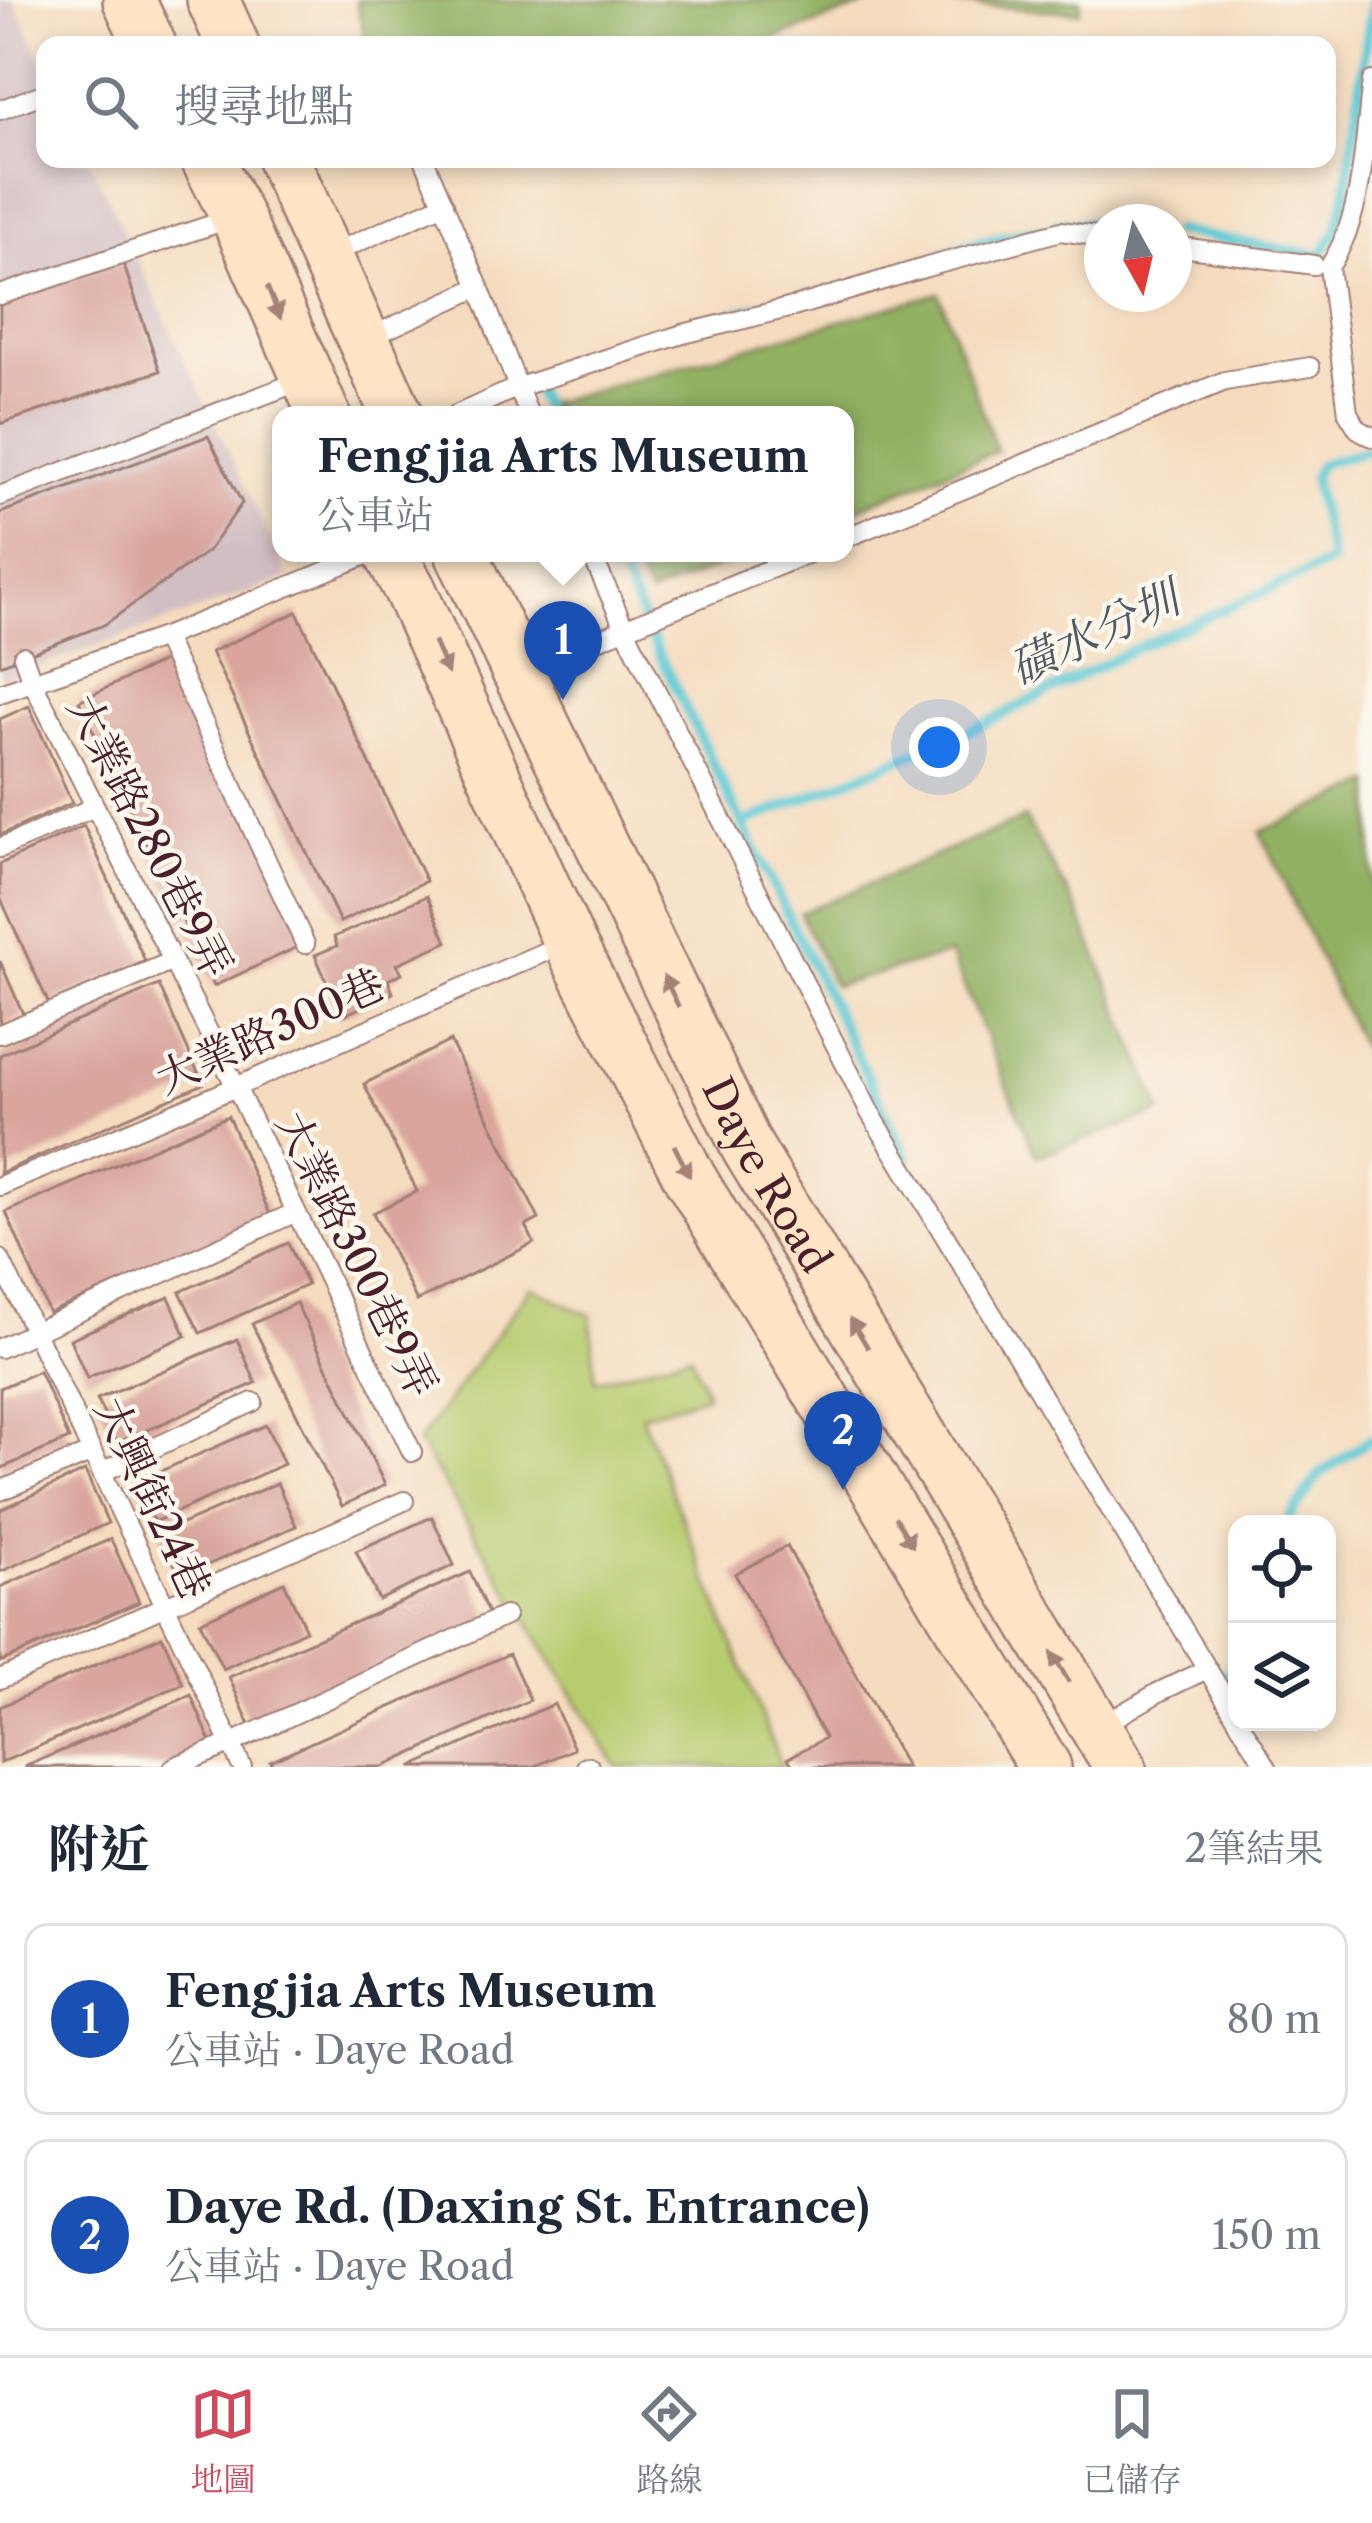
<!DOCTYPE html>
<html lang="zh-TW">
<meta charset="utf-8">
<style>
:root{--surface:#fff;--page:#f6f6f7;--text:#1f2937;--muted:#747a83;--line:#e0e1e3;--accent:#d1495b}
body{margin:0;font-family:"Libre Caslon Text","Noto Serif TC",serif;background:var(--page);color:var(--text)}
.controls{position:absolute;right:36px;bottom:36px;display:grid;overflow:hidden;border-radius:24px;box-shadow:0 6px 18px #0003}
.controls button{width:108px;height:108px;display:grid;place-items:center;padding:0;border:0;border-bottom:3px solid var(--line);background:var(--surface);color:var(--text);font:60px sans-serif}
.compass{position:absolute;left:1084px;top:204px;width:108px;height:108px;border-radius:50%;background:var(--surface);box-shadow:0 6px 18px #0003;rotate:172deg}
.you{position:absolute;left:939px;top:747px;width:42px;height:42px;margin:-30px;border:9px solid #fff;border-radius:50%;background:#1a73e8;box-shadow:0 0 0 18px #1a73e833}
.badge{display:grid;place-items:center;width:78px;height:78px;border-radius:50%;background:var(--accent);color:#fff;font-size:39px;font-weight:700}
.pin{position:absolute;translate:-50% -99px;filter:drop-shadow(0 3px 6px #0008)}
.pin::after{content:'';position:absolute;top:63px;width:42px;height:36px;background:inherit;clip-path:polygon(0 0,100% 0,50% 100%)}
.popup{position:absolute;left:272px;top:406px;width:582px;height:156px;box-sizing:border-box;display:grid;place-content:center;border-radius:24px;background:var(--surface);filter:drop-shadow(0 3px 9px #0005);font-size:39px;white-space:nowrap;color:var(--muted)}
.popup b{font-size:45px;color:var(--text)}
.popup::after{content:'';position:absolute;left:50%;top:100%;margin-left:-24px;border:24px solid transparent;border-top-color:var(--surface)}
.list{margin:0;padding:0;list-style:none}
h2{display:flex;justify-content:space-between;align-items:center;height:156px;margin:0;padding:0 48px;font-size:51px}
h2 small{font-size:39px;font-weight:400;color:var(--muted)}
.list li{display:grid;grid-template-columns:78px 1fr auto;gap:36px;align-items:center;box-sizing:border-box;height:192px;margin:0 24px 24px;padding:0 24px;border:3px solid var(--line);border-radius:24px}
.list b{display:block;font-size:45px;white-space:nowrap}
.list p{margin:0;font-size:39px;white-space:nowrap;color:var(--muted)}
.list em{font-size:39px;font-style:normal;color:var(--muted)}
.icon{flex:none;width:66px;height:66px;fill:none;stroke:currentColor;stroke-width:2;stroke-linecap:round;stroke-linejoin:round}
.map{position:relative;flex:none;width:1372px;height:1767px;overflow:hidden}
.search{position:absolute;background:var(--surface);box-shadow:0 6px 18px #0003;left:36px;right:36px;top:36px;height:132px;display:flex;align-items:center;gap:30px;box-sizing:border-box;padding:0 42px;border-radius:24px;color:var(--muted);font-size:45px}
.sheet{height:588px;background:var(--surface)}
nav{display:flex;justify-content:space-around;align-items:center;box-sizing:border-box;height:168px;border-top:3px solid var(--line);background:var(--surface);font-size:33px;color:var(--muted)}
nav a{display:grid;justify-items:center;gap:6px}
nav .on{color:var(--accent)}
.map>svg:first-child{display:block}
</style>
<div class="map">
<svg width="1372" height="1767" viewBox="0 0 1372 1767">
<rect width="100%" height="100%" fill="#fbf7ec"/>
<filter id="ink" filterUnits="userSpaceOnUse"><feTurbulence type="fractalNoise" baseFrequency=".00833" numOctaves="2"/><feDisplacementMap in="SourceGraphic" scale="24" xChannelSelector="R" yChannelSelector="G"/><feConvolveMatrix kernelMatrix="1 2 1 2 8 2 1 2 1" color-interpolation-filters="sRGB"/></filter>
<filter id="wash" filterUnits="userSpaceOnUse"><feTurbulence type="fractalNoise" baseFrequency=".004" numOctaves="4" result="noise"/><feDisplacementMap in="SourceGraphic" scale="48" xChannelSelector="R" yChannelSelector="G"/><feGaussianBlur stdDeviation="2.7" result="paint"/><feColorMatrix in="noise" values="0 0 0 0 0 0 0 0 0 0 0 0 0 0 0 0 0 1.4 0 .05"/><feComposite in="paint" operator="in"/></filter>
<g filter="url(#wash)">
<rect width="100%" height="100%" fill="#f5dcbf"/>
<polygon fill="#d2bec2" points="0,0 14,0 45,66 45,159 89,159 289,578 0,680"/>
<polygon fill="#b7cc70" stroke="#80764e" stroke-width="3" points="531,1287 591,1316 595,1381 691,1354 707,1395 641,1415 782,1767 617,1767 418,1442"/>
<g fill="#91b062" stroke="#6e6846" stroke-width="3">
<polygon points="356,0 1081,0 1080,12 880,0 758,45 367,45"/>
<polygon points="939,293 997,451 845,514 845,415 555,415 548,403"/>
<polygon points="627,553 751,553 649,595"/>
<polygon points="1372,783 1372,1060 1367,1060 1260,832"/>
<polygon points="1025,818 1078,911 1162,1112 1037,1156 950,954 834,986 800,913"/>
</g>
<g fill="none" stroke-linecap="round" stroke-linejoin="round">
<g stroke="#5dc9d4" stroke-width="10">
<polyline points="1112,222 1116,222"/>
<polyline points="1056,224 1102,222"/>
<polyline points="1174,231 1320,255 1336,233 1345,199 1372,0"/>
<polyline points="940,255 981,241 1038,228"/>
<polyline points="733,313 808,294"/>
<polyline points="531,380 546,415"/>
<polyline points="613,553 654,644 908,1159"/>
<polyline points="742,824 978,727 1134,649 1331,562 1313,477 1320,464 1372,449"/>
<polyline points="1285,1524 1320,1474 1372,1438"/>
<polyline points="1219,1678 1237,1665"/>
</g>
</g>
<g id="blocks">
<g fill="#d9a59d">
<polygon points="123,263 160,371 0,424 0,304"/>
<polygon points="208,436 242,503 208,551 104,625 0,665 0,513"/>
<polygon points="297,612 426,881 340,922 211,652"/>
<polygon points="174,656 310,941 214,986 79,701"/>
<polygon points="29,706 72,803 0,835 0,719"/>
<polygon points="84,826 145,961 49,1004 0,897 0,864"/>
<polygon points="427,896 447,942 397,964 402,973 388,980 393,993 342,1016 315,955 337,946 334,937"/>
<polygon points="0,961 24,1016 0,1027"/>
<polygon points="159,985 203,1084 0,1173 0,1055"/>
<polygon points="450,1041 539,1219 526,1226 534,1243 417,1301 373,1213 417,1191 364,1084"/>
<polygon points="228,1116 271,1217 49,1313 6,1212"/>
<polygon points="288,1243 307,1285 200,1333 180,1292"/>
<polygon points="169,1297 186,1336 87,1378 70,1339"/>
<polygon points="296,1303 385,1485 342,1506 252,1324"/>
<polygon points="237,1339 256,1383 117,1443 97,1399"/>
<polygon points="39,1371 69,1439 0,1469 0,1388"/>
<polygon points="266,1425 284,1464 154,1522 136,1482"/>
<polygon points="85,1471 108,1523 0,1572 0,1510"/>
<polygon points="277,1483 296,1526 180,1577 161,1533"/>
<polygon points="432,1517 454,1565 379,1600 356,1551"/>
<polygon points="111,1539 139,1602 0,1662 0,1587"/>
<polygon points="787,1546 906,1767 793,1767 788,1758 825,1738 735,1574"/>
<polygon points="470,1572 491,1620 250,1725 229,1677"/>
<polygon points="284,1582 306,1630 223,1669 200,1622"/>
<polygon points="162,1636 183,1684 0,1763 0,1707"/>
<polygon points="509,1654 530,1700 382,1767 273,1767 270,1761"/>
<polygon points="191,1695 213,1747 167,1767 24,1767"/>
<polygon points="554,1704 574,1749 533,1767 411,1767"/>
</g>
</g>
</g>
<g filter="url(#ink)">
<use href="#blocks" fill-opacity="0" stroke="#a07e75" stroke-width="3"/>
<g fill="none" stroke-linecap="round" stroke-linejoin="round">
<defs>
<g id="lane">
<path d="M1372 81C1364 142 1364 216 1329 267L1348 413 1358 429 1372 437"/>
<polyline points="0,110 45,93"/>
<polyline points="424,159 479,287 529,415"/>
<polyline points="1174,246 1314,265"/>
<polyline points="331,254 444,204"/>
<polyline points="0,295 232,218"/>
<polyline points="368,338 479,287"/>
<polyline points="456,415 516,388 683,334 797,306 927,267 1061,231 1102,237"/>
<polyline points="0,496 303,380"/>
<polyline points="845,538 1225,381 1310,367"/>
<polyline points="591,553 625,629 869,1111 1237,1718"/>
<polyline points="164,637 305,944"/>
<polyline points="23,656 32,681 236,1087 412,1452"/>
<polyline points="522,671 809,553"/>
<polyline points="0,693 164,637 371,553"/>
<polyline points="0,848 95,807"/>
<polyline points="0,1034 173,961"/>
<polyline points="0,1186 236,1087 565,943"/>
<polyline points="0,1259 242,1767"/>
<polyline points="0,1348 296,1212"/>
<polyline points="102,1472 253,1402"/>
<polyline points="0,1491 92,1452"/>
<polyline points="0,1679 404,1501"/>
<polyline points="1239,1722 1267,1767"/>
<polyline points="1101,1726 1159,1692 1207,1669"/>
<polyline points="174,1767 232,1743 505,1616"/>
<polyline points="586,1767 589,1766"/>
</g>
<g id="secondary">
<polyline points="129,0 150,45"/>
<polyline points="213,0 233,45"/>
<polyline points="207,159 237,217 324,415"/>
<polyline points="283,159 397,415"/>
<polyline points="390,553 410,590 569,942 690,1178 1045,1767"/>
<path id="s1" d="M461 553 747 1147 1120 1767"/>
</g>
</defs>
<use href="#lane" stroke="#a07e75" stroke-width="22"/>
<use href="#secondary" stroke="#a07e75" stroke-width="56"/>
<use href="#lane" stroke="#fff" stroke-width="18"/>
<use href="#secondary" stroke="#ffe4c6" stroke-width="51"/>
</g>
<defs><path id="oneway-solid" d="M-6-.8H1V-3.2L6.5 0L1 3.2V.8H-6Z" transform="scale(3)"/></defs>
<g fill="#a48278">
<use href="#oneway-solid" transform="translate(274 303) rotate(67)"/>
<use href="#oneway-solid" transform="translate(441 658) rotate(66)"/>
<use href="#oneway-solid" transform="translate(671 991) rotate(-116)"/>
<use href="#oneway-solid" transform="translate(682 1161) rotate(63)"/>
<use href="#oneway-solid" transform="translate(859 1333) rotate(-121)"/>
<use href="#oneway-solid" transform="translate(904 1532) rotate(59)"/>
<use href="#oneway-solid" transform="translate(1060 1667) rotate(-121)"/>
</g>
</g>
<g text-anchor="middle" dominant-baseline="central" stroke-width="9" stroke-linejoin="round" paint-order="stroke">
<g font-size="42" fill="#4a1f2b" stroke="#fbf7ec">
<text transform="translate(150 836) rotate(63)">大業路280巷9弄</text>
<text transform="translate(270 1031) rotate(-24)">大業路300巷</text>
<text stroke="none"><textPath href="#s1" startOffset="693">Daye Road</textPath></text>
<text transform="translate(357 1254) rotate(64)">大業路300巷9弄</text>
<text transform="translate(153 1498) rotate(65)">大興街24巷</text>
</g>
<g font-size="45" font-style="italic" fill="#515a66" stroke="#fbf7ec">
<text transform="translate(1094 633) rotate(-25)">磺水分圳</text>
</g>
</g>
</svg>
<div class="controls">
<button><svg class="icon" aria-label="locate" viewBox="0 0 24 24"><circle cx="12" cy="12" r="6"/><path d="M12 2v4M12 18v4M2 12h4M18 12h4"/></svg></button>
<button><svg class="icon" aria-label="layers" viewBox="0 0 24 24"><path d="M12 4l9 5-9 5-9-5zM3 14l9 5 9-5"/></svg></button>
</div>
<svg class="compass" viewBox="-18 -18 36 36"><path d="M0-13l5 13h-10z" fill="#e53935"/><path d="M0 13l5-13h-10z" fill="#747a83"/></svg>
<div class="you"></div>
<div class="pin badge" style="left:563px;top:700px;background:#1a4fb4">1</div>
<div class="popup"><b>Fengjia Arts Museum</b>公車站</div>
<div class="pin badge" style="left:843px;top:1490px;background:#1a4fb4">2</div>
<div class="search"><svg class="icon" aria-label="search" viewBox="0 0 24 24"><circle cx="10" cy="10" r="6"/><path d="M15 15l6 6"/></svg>搜尋地點</div>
</div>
<section class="sheet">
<h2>附近<small>2筆結果</small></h2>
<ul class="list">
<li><span class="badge" style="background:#1a4fb4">1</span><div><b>Fengjia Arts Museum</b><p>公車站 · Daye Road</p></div><em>80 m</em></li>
<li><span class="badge" style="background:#1a4fb4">2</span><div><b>Daye Rd. (Daxing St. Entrance)</b><p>公車站 · Daye Road</p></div><em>150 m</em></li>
</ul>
</section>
<nav>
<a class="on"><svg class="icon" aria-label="map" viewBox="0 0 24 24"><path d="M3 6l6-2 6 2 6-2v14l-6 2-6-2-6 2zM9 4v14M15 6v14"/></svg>地圖</a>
<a><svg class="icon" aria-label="directions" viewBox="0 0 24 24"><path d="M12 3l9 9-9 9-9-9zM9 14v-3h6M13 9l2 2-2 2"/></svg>路線</a>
<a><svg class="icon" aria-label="saved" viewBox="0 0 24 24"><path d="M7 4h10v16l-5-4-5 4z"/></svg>已儲存</a>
</nav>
